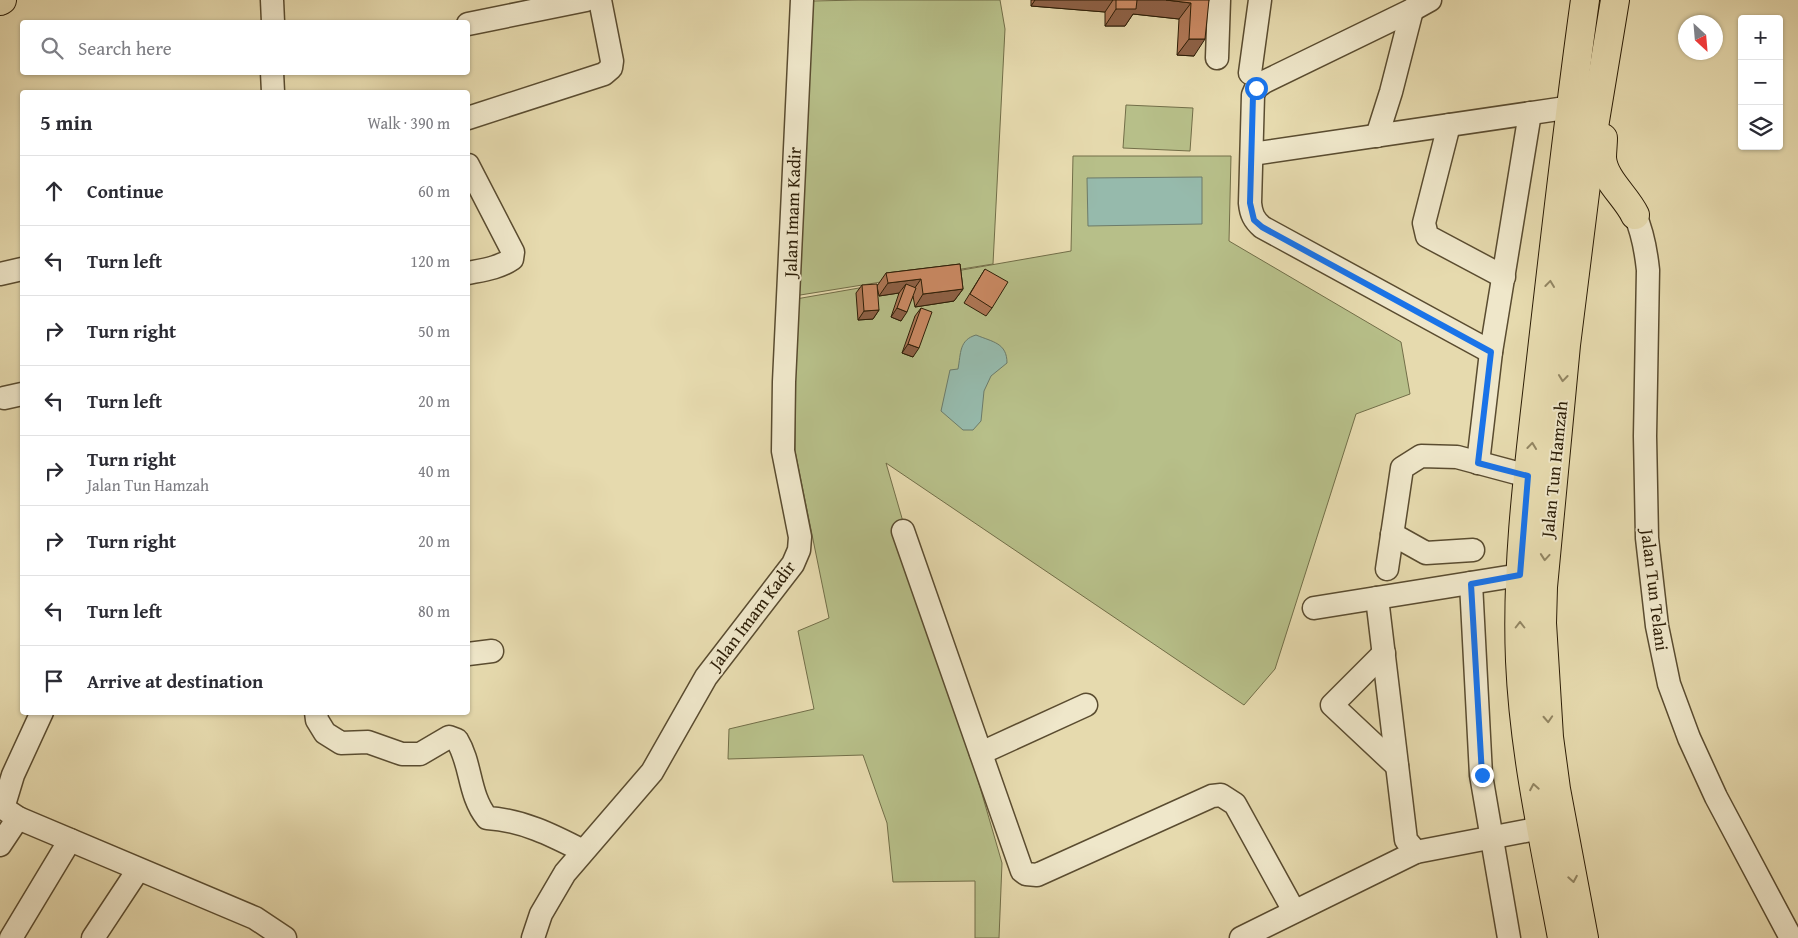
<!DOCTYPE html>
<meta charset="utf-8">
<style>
:root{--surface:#fff;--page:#f2f2f3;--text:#2b2b33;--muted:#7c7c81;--line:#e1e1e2}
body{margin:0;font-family:"Gentium Book Plus",serif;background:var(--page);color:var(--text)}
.controls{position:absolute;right:15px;top:15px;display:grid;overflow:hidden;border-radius:5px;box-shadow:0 1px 4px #0004}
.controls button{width:45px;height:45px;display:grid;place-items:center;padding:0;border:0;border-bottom:1px solid var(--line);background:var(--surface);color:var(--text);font:25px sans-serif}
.compass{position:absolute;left:1678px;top:15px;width:45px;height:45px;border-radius:50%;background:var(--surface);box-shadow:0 1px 4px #0004;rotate:154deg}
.stop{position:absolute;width:15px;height:15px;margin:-11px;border:4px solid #1a73e8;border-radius:50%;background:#fff}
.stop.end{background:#1a73e8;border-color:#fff;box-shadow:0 1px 5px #0008}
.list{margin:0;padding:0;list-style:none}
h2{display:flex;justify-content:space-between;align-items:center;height:65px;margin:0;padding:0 20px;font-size:21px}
h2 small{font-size:16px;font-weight:400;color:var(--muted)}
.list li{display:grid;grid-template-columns:32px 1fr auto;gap:15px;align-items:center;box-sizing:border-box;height:70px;padding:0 20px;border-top:1px solid var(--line)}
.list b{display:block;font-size:19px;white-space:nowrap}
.list p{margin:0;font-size:16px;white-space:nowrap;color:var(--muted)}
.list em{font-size:16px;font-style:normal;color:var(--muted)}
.icon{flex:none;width:28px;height:28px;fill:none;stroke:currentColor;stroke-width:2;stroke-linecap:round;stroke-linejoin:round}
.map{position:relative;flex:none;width:1798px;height:938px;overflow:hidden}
.search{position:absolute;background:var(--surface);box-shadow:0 1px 4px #0004;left:20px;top:20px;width:450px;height:55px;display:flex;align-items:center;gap:12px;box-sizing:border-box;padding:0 18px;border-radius:5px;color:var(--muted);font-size:19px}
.panel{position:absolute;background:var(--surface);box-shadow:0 1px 4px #0004;left:20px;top:90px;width:450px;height:625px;border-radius:5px}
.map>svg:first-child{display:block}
</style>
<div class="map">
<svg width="1798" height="938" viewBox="0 0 1798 938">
<rect width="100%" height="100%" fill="#e6daae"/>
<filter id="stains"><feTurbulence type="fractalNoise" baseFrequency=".004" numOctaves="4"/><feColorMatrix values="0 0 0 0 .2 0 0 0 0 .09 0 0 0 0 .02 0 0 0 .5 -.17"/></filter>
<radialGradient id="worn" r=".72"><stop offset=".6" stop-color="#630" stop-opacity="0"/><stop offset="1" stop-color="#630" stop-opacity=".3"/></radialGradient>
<g fill="#b7bf89" stroke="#726e48">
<polygon points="859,0 1000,0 1005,29 993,264 794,296 813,1"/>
<polygon points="1126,105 1193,108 1190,151 1123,148"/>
<polygon points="1073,156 1231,156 1229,241 1401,342 1410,394 1356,414 1275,669 1244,705 886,463 1002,863 999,938 975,938 975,881 893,882 887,823 863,755 728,759 729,729 814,709 798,631 829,618 795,451 796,299 1071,251"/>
</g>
<g fill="#96baac" stroke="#6c7b6a">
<polygon points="1202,177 1202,224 1088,226 1087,178"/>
<path d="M976 335C993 342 1007 343 1007 363L991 376 984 391 981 421 973 430H963L941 411 950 370 958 369C961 353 959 340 976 335Z"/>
</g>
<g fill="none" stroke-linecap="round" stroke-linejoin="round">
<defs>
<g id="minor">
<polyline points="272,0 273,22"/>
<path d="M1430 0 1412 10 1264 82 1256 88 1253 95 1250 203C1251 214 1254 220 1262 227L1491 352"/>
<polyline points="468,24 586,0"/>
<polyline points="1217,58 1219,0"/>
<polyline points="272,72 273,92"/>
<polyline points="1250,73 1260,0"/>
<polyline points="468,118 604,74 611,68 612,61 600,0"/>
<polyline points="1449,125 1424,223 1427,236 1504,277"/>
<polyline points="1377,136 1391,92 1412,10"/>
<polyline points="1252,154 1572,107"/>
<path d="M468 165 513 252 512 259C499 268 483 270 468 273"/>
<path d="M1635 215C1643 233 1646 251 1648 270L1645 436 1647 538 1657 626 1669 684 1689 738 1716 797 1791 938"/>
<polyline points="0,274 22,269"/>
<polyline points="4,398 22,394"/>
<polyline points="1478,463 1491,352 1530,113"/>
<polyline points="903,531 1022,871 1026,874 1037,875 1212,796 1221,795 1235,804 1294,911"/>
<polyline points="1392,534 1426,553 1473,550"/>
<polyline points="1387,569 1402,468 1421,456 1457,457 1528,476"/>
<polyline points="1471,583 1481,775 1509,938"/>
<polyline points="1377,598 1406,840 1416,852"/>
<polyline points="1314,608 1520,575"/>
<polyline points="1384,653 1332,705 1397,766"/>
<polyline points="468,654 492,651"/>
<path d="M316 712 317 720 325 733 341 743 368 742 402 754H420L449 737 457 740C472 765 468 794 487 818 522 820 552 835 583 851"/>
<polyline points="981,753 1086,705"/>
<polyline points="0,806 18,818 255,918 285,938"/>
<polyline points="3,808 13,775 42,712"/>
<polyline points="0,845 18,818"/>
<polyline points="11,938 70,840"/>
<polyline points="93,938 138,870"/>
<polyline points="533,938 541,914 565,873 652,772 706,677 793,564 799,550 800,537 783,451 784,382 802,0"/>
<polyline points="1241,938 1416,852 1541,828"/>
</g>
<g id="major">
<polyline points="0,1 2,0"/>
<path d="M1603 138C1603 144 1602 151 1602 158 1604 180 1626 196 1635 215"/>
<path d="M1562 938C1545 846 1524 755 1520 661 1516 563 1529 465 1540 368 1554 245 1568 122 1585 0"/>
<polyline points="1584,938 1556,789 1549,737 1542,623 1543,587 1566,345 1591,145 1615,0"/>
</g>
</defs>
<use href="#minor" stroke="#5a4c30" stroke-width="25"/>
<use href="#major" stroke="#2c1d06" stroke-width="30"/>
<use href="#minor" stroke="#efe7ca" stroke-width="22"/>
<use href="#major" stroke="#e6daae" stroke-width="28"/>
</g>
<g fill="#af7756" stroke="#2c1d06">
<polygon points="1031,0 1209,0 1194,56 1177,55 1179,19 1133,14 1125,26 1105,26 1105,12 1031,6"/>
<polygon points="960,264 963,289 954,301 915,307 913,296 901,321 891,317 899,293 879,296 877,286 886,273"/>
<polygon points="985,269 992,308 986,316 964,303"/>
<polygon points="862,285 879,310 873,319 858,320 856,293"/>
<polygon points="921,308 913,357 902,353 915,316"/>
</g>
<g fill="#8e6146" stroke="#2c1d06">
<polygon points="1035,0 1113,0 1105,12 1031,6"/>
<polygon points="1136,0 1166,0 1191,3 1179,19 1133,14 1125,26 1105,26 1116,9"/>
<polygon points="1189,39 1205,39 1194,56 1177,55"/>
<polygon points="921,279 912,292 906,284 899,293 879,296 888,283"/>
<polygon points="963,289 954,301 915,307 923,294"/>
<polygon points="897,308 907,312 901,321 891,317"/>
<polygon points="879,310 873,319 858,320 864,311"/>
<polygon points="908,344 919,348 913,357 902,353"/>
</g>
<g fill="#cb8a64" stroke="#2c1d06">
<polygon points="1116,0 1137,0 1136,9 1116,9"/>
<polygon points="1166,0 1209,0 1205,39 1189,39 1191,3"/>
<polygon points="960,264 963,289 923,294 921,279 888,283 886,273"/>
<polygon points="985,269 1008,282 992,308 970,294"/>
<polygon points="877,284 879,310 864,311 862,285"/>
<polygon points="906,284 916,288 907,312 897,308"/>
<polygon points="921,308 932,312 919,348 908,344"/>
</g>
<defs><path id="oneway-chevron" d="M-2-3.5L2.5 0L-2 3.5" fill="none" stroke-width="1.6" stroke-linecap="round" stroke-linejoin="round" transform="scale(1.25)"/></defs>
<g stroke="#928562">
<use href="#oneway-chevron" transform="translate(1550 284) rotate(-83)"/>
<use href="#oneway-chevron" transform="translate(1563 378) rotate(96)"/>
<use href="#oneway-chevron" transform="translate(1532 446) rotate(-84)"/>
<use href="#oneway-chevron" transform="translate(1545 557) rotate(95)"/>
<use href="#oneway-chevron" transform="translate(1520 625) rotate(-90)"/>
<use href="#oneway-chevron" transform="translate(1548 719) rotate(87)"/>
<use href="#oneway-chevron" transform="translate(1534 787) rotate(-100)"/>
<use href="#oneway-chevron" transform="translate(1573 879) rotate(80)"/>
</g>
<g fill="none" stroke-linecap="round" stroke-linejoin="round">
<polyline stroke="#1a73e8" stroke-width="6" points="1256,88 1253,95 1250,203 1254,220 1262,227 1491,352 1478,463 1528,476 1520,575 1471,584 1482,775"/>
</g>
<g text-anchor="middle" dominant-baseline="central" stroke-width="4" stroke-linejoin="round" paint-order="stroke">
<g font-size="18" fill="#2c1d06" stroke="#efe7ca">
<text transform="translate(792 212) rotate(-88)">Jalan Imam Kadir</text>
<text transform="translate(1554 469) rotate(-84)">Jalan Tun Hamzah</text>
<text transform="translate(1655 590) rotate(83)">Jalan Tun Telani</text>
<text transform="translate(752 615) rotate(-53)">Jalan Imam Kadir</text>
</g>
</g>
<rect width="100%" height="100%" filter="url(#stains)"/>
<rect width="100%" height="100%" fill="url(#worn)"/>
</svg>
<div class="controls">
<button>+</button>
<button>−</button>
<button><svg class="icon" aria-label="layers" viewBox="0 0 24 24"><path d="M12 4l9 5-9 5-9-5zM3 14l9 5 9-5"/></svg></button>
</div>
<svg class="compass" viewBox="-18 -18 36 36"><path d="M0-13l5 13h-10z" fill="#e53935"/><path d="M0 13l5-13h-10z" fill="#7c7c81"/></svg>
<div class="stop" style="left:1256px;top:88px"></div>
<div class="stop end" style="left:1482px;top:775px"></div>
<div class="search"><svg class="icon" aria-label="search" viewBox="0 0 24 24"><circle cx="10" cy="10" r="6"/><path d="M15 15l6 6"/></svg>Search here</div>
<section class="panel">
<h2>5 min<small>Walk · 390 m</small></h2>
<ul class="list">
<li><svg class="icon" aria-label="ahead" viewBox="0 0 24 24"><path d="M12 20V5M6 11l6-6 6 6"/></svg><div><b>Continue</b></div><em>60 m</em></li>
<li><svg class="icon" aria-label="left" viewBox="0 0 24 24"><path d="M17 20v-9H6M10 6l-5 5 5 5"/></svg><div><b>Turn left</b></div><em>120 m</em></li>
<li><svg class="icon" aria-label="right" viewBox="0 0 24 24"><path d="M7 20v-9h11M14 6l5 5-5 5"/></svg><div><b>Turn right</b></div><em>50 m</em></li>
<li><svg class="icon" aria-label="left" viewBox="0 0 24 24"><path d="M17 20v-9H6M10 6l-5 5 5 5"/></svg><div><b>Turn left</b></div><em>20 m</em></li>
<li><svg class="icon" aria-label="right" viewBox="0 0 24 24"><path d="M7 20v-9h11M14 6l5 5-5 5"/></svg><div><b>Turn right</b><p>Jalan Tun Hamzah</p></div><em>40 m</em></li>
<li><svg class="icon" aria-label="right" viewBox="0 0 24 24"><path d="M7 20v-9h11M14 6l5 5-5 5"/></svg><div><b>Turn right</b></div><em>20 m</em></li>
<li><svg class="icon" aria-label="left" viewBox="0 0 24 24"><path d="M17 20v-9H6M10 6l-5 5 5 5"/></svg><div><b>Turn left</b></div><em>80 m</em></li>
<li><svg class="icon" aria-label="arrive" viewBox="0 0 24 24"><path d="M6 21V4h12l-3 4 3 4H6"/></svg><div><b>Arrive at destination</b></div></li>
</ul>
</section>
</div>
